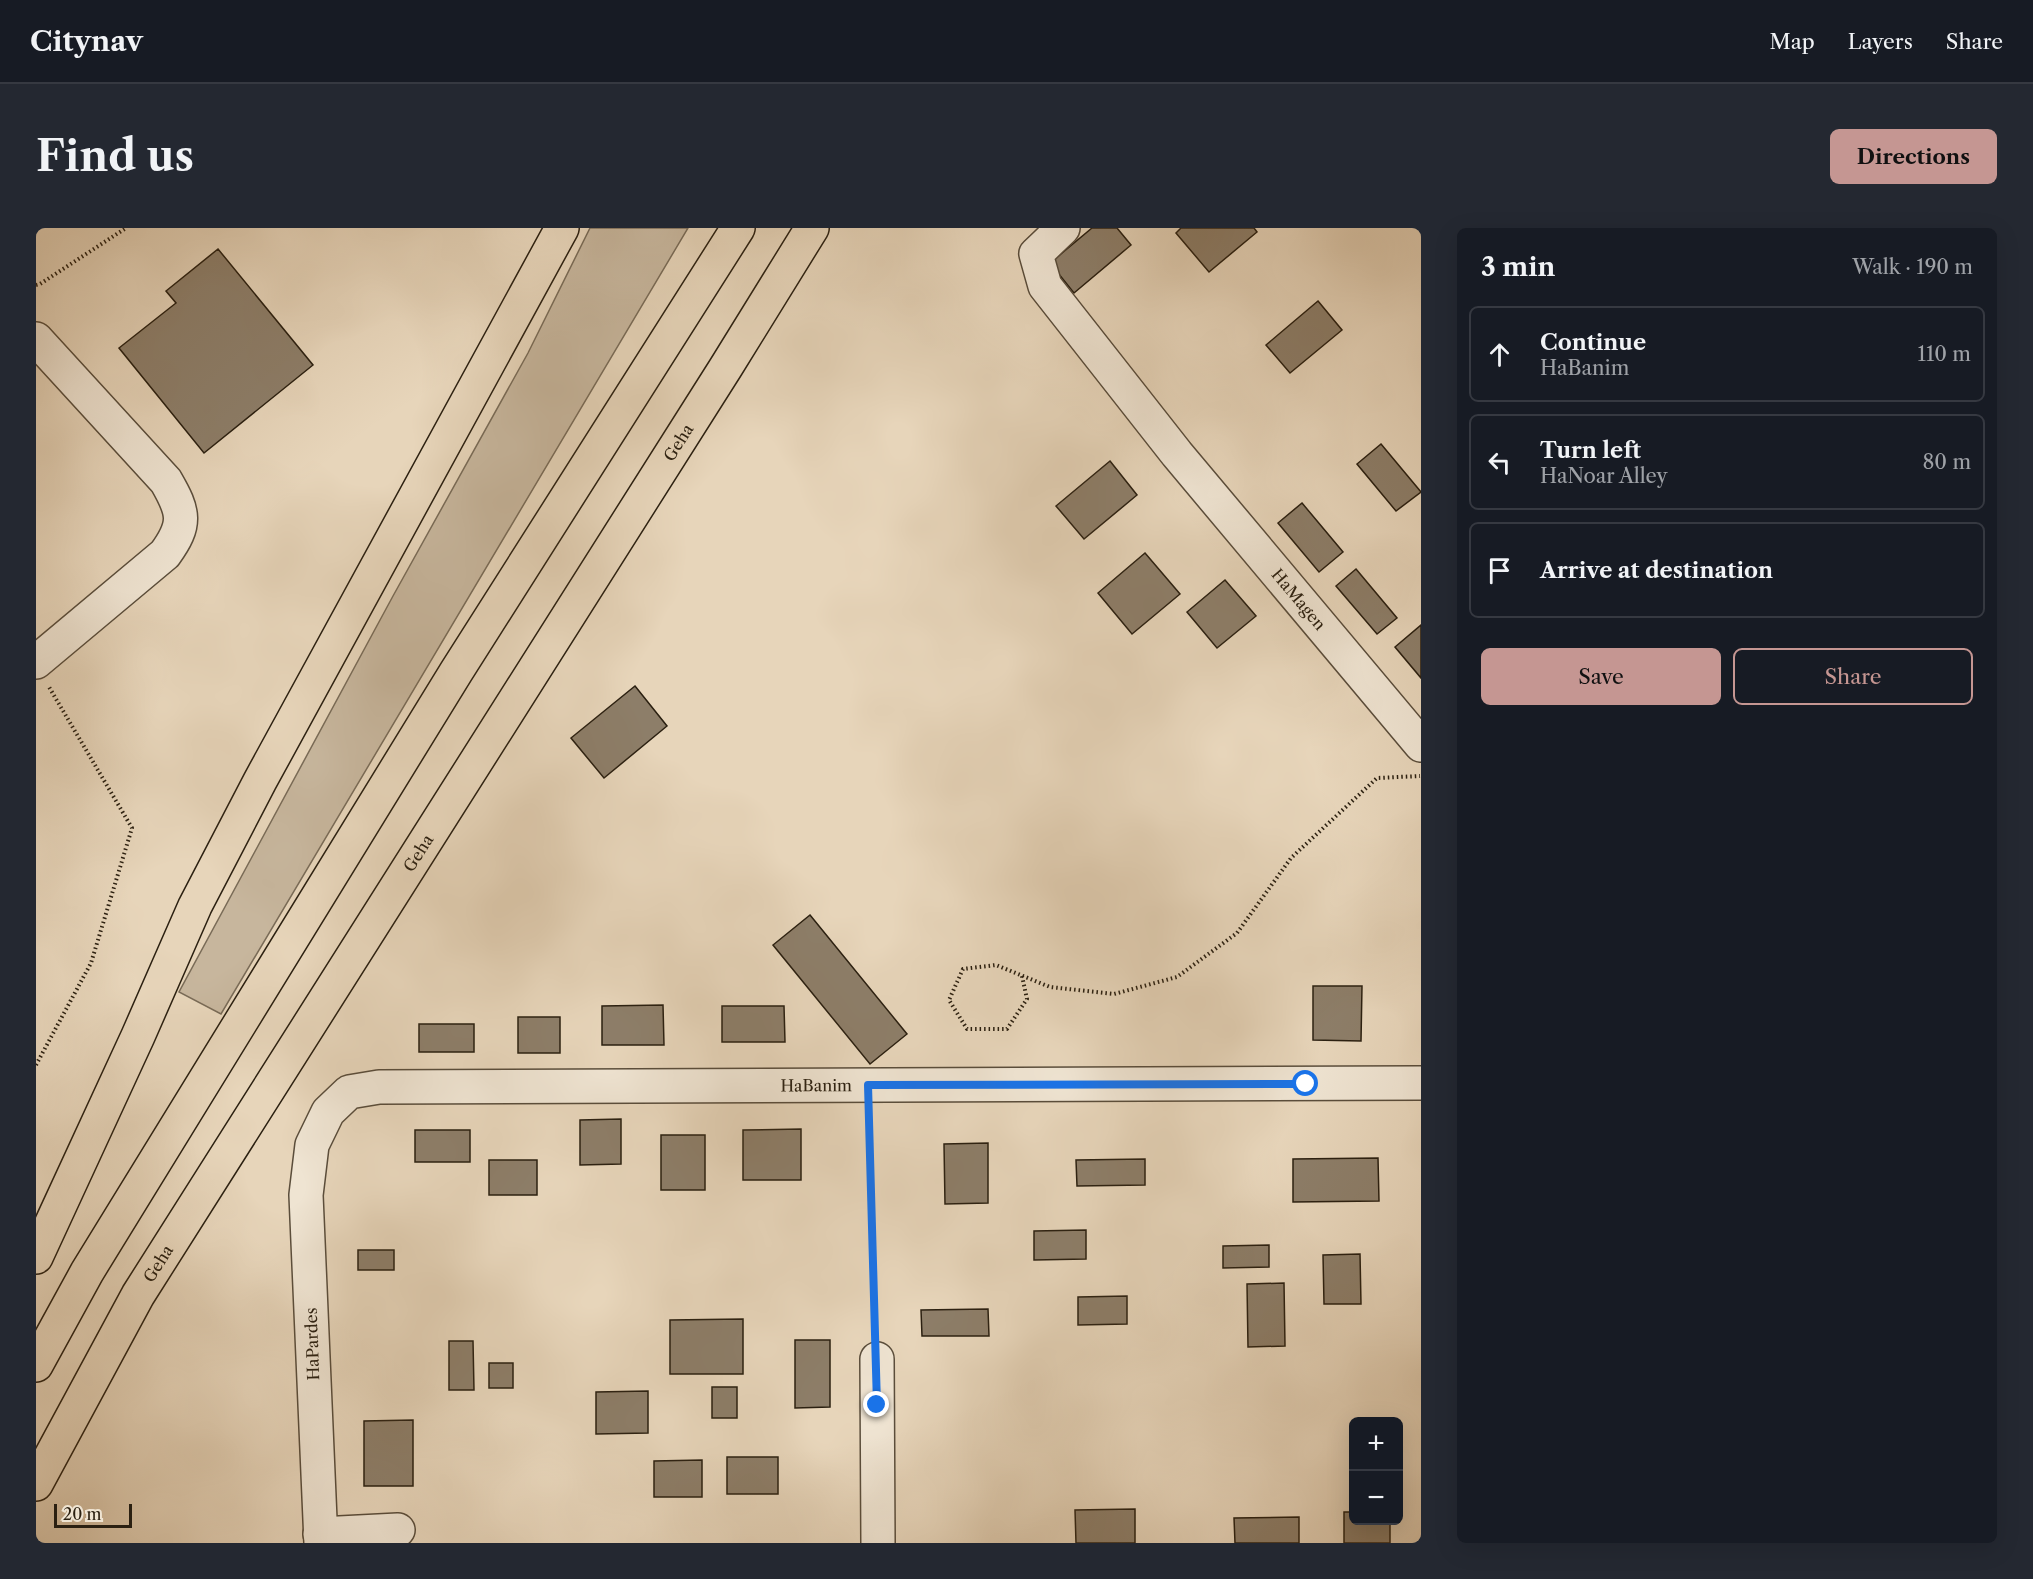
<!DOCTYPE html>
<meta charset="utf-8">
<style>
:root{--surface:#171b24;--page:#242831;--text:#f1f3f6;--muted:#9ea1a6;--line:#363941;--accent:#c59692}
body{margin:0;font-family:"Libre Caslon Text",serif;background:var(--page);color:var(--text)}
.controls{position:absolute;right:18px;bottom:18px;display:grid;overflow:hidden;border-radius:9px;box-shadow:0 6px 24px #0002}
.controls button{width:54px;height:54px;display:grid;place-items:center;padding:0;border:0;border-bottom:2px solid var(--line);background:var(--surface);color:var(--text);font:30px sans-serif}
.scale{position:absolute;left:18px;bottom:15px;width:78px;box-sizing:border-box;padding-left:6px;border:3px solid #2b2011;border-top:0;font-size:16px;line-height:21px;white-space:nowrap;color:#2b2011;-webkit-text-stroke:4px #efe4d2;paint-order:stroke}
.stop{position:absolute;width:18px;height:18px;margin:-14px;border:4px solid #1a73e8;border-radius:50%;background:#fff}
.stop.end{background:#1a73e8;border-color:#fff;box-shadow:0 2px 6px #0008}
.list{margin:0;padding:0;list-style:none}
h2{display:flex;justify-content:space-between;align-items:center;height:78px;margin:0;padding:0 24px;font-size:26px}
h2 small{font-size:20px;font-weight:400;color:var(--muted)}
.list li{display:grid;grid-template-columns:39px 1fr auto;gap:18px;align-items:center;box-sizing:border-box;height:96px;margin:0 12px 12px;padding:0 12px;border:2px solid var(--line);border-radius:9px}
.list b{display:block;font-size:22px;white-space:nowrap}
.list p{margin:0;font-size:20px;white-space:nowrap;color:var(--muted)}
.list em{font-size:20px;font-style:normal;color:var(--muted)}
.actions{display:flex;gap:12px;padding:18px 24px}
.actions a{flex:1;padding:14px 0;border:2px solid var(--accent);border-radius:9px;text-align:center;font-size:21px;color:var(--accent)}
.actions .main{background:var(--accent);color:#111}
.icon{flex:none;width:33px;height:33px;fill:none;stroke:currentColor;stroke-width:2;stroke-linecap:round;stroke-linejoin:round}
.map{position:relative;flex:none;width:1385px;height:1315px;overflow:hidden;border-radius:9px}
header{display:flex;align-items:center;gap:36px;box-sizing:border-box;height:84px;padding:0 30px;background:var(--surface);border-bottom:2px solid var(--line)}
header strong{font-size:28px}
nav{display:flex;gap:33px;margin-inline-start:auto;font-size:21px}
.intro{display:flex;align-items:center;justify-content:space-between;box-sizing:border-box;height:144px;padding:0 36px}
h1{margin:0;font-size:42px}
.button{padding:15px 27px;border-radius:9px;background:var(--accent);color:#111;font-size:21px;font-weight:700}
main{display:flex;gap:36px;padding:0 36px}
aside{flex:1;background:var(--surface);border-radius:9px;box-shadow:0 6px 24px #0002}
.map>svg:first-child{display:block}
</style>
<header>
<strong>Citynav</strong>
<nav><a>Map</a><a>Layers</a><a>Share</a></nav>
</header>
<div class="intro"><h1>Find us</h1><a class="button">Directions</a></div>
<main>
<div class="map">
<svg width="1385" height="1315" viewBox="0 0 1385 1315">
<rect width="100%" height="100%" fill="#e7d5ba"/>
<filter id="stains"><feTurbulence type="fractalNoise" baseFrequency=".00333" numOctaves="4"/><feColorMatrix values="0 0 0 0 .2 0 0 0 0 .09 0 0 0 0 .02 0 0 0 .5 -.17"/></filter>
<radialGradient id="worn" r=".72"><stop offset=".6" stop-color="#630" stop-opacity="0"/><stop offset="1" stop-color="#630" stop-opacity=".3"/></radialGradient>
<polygon fill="#c7b69d" stroke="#796b57" stroke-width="1.5" points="554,0 652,0 185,786 143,764 357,368 492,125"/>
<g fill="#8d7e69" stroke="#2b2011" stroke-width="1.5">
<polygon points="1056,0 1081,0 1095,17 1038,65 1014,35"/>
<polygon points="1145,0 1218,0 1221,4 1173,44 1140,5"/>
<polygon points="182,21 277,137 168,225 83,120 140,75 130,63"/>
<polygon points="1282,73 1306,102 1254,145 1230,117"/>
<polygon points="1345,216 1385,264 1360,283 1321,236"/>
<polygon points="1074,233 1101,267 1048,311 1020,278"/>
<polygon points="1266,275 1307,324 1283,344 1242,295"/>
<polygon points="1109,325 1144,366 1096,406 1062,365"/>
<polygon points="1320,341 1361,390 1341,406 1300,358"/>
<polygon points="1189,352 1220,388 1181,420 1151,384"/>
<polygon points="1385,397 1385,450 1359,419"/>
<polygon points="599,458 631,498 568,550 535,510"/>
<polygon points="774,687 871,806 834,836 737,717"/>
<polygon points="1277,758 1326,758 1325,813 1277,812"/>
<polygon points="627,777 628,817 566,817 566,778"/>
<polygon points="686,778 748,778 749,814 686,814"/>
<rect x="482" y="789" width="42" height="36"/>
<rect x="383" y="796" width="55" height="28"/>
<polygon points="585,891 585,936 544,937 544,892"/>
<polygon points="765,901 765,952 707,952 707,902"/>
<rect x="379" y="902" width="55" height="32"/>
<rect x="625" y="907" width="44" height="55"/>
<polygon points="952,915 952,975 909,976 908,916"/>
<polygon points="1342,930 1343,973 1257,974 1257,931"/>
<polygon points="1109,931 1109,957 1041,958 1040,932"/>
<rect x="453" y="932" width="48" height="35"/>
<polygon points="1050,1002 1050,1031 998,1032 998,1003"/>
<polygon points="1233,1017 1233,1039 1187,1040 1187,1018"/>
<rect x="322" y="1022" width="36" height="20"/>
<polygon points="1324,1026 1325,1076 1288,1076 1287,1027"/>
<polygon points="1248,1055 1249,1118 1212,1119 1211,1056"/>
<polygon points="1091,1068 1091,1096 1042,1097 1042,1069"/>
<polygon points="952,1081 953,1108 886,1108 885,1082"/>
<polygon points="707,1091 707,1146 634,1146 634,1092"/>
<polygon points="759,1112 794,1112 794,1179 759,1180"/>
<polygon points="413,1113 437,1113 438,1162 413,1162"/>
<rect x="453" y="1135" width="24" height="25"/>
<rect x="676" y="1159" width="25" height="31"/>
<polygon points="612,1163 612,1205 560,1206 560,1164"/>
<polygon points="377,1192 377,1258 328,1258 328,1193"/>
<rect x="691" y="1229" width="51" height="37"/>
<polygon points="666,1232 666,1269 618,1269 618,1233"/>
<polygon points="1099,1281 1099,1315 1040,1315 1039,1282"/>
<polygon points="1308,1284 1318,1284 1318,1292 1354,1292 1354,1315 1308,1315"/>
<polygon points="1263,1289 1263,1315 1199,1315 1198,1290"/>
</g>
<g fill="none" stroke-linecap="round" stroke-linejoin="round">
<defs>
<g id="minor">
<path id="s1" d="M1027 0 1000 26 1009 58 1141 226 1385 517"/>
<path d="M0 111 130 253C148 284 151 296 129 326L0 434"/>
<polyline points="841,1131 842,1315"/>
<polyline points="284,1306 362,1302"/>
<path id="s2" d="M285 1315 270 967 276 917 292 884 313 864 343 859 1385 855"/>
</g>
<g id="highway">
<polyline points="0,1029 102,808 159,678 224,553 526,0"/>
<polyline points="0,1137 51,1044 420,444 702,0"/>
<path id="s3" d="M0 1256 102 1067 690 139 776 0"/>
</g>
</defs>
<use href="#minor" stroke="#5a4d3b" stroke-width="36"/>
<use href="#highway" stroke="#2b2011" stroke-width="36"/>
<g stroke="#2b2011" stroke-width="4" stroke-dasharray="1.5 3" stroke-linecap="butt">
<polyline points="0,57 4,56 90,0"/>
<polyline points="986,748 991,771 971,801 931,801 913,772 927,741 960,737 1014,759 1078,766 1141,749 1201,705 1255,630 1341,550 1384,548"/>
<polyline points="0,837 55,735 96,600 13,459"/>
<polyline points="833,886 840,1104"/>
</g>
<use href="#minor" stroke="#efe4d2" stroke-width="33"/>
<use href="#highway" stroke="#e7d5ba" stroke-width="33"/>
</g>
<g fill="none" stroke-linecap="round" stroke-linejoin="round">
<polyline stroke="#1a73e8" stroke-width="8" points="841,1177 832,857 1270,856"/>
</g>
<g text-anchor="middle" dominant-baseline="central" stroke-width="5" stroke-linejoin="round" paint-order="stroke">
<g font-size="16" fill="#2b2011" stroke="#efe4d2">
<text stroke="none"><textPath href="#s3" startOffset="1224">Geha</textPath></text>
<text stroke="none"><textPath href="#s1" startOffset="474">HaMagen</textPath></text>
<text stroke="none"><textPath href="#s3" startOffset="738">Geha</textPath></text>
<text stroke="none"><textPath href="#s2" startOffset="932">HaBanim</textPath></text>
<text stroke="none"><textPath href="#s3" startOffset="252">Geha</textPath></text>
<text transform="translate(276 1116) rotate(-92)">HaPardes</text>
</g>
</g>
<rect width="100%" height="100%" filter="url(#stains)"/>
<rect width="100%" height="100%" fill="url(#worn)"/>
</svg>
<div class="controls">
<button>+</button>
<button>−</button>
</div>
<div class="scale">20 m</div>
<div class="stop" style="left:1270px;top:856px"></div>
<div class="stop end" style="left:841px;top:1177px"></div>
</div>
<aside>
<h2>3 min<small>Walk · 190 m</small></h2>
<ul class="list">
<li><svg class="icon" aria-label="ahead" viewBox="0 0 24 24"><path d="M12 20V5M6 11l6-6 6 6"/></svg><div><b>Continue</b><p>HaBanim</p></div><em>110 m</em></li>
<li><svg class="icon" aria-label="left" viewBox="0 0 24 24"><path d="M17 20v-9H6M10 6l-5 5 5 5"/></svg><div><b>Turn left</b><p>HaNoar Alley</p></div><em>80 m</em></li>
<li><svg class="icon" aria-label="arrive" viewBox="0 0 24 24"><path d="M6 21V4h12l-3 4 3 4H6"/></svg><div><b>Arrive at destination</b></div></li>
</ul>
<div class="actions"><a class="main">Save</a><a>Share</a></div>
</aside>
</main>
